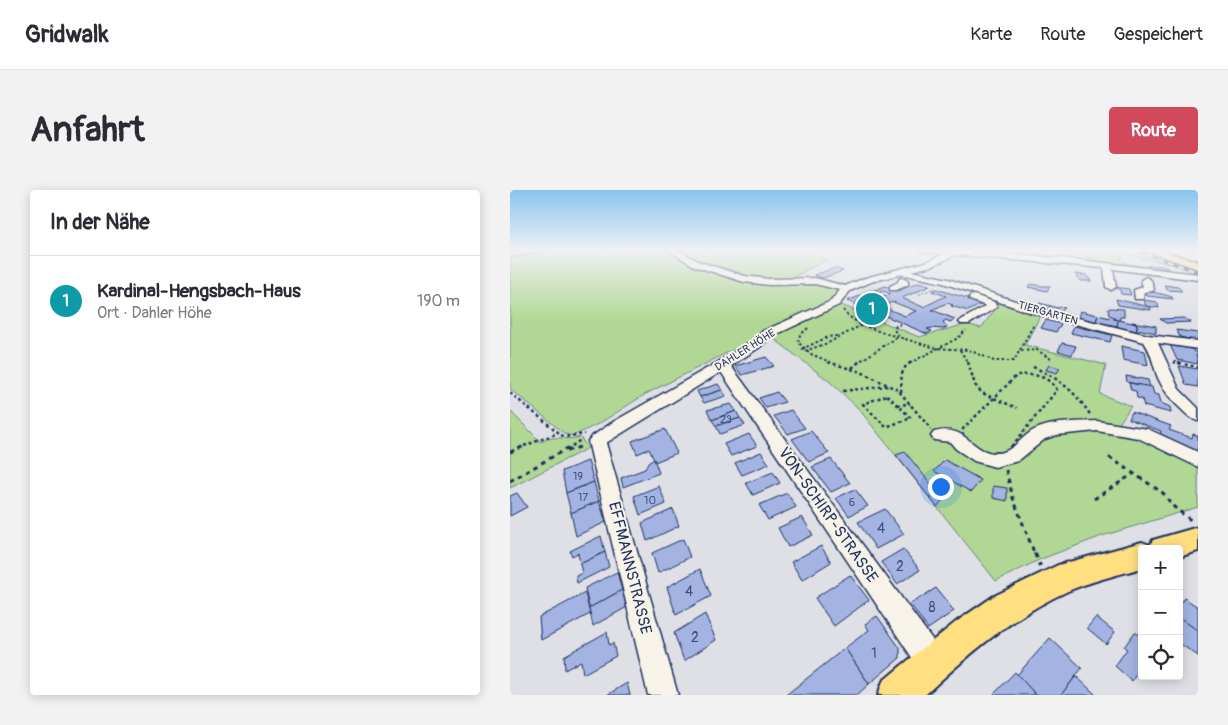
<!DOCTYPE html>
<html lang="de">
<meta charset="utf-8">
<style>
:root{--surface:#fff;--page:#f2f2f3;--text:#2b2b33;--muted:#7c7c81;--line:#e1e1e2;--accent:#d1495b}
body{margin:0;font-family:Pangolin,sans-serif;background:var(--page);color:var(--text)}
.controls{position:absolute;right:15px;bottom:15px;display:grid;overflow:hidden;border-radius:5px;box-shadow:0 2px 12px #0003}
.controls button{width:45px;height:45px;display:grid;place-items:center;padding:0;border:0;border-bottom:1px solid var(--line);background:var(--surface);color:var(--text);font:25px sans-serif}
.you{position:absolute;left:430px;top:296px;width:18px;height:18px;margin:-12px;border:4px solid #fff;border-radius:50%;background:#1a73e8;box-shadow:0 0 0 8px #1a73e833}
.badge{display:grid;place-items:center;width:32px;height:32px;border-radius:50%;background:var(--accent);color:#fff;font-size:16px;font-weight:700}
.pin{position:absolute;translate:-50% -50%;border:2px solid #fff;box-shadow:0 1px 5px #0006}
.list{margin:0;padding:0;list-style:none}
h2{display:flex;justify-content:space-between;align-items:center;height:65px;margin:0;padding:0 20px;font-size:21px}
h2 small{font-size:16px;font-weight:400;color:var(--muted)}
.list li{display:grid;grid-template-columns:32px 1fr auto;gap:15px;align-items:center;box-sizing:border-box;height:90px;padding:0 20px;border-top:1px solid var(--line)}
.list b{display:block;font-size:19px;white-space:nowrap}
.list p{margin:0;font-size:16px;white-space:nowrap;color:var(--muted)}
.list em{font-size:16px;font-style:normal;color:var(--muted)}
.icon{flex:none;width:28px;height:28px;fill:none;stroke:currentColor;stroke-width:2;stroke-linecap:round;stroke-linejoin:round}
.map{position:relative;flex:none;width:688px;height:505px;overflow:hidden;border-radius:5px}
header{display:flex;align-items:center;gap:30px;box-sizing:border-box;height:70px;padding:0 25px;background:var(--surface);border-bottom:1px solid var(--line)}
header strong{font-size:24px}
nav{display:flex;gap:28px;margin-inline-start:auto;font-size:18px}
.intro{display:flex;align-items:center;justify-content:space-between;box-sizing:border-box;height:120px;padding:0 30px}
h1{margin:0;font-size:35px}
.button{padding:12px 22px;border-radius:5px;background:var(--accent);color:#fff;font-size:18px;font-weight:700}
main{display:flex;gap:30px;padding:0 30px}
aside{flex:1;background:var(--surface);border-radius:5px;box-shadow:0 2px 12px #0003}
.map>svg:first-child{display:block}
</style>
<header>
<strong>Gridwalk</strong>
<nav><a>Karte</a><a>Route</a><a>Gespeichert</a></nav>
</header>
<div class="intro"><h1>Anfahrt</h1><a class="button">Route</a></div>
<main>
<aside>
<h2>In der Nähe<small></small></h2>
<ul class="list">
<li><span class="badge" style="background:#0f9aa8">1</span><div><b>Kardinal-Hengsbach-Haus</b><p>Ort · Dahler Höhe</p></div><em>190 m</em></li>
</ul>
</aside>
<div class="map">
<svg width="688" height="505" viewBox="0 0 688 505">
<rect width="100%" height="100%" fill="#dee0e6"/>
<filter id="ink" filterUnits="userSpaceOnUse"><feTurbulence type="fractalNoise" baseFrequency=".02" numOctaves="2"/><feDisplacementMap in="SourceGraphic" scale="10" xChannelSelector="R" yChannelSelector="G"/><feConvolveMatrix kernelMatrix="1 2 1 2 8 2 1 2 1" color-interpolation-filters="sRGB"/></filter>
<g filter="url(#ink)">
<g fill="#b0d894" stroke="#668479">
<path d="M35 60H159L235 90 297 91 329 101C311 127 267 131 242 150L134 205 90 233 63 246 55 244 0 199V66Z"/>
<polygon points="164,60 310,60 311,67 309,69 317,70 277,90 255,90 209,81"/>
<polygon points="554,60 621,60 670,76 614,64 611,70 625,78 613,74 602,76"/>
<polygon points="491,112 531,124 515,155 596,175 590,204 621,216 604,241 627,246 688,273 688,317 592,346 531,369 486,391 348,218 319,191 263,148 268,141 329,114 409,147 456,134 471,138"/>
<path d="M0 221 31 252C46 243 54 252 70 247L78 258 0 298Z"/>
</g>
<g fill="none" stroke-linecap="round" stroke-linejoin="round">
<polyline stroke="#33527d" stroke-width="1" stroke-dasharray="3 2.5" stroke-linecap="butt" points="678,60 688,63"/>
</g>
<g fill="#a3b4e3" stroke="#1b2f5e" fill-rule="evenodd">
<polygon points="640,75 651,76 658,78 654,82 635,78"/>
<polygon points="325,78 333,81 313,88 304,85"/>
<polygon points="565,84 576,85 581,91 570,91"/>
<path d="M408 93 420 96 392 108 413 117 436 106 422 101 426 99 474 113 458 121 441 116 443 115 437 113 422 120 445 129 440 132 436 130 433 132 437 137 433 139 421 138 417 139 422 141 417 144 362 120 356 123 345 118 350 116 337 111 375 96 388 101ZM373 101 381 104 369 109 361 105ZM383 112 406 121 395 126 371 116Z"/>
<polygon points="520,94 533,96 540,96 537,101 518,97"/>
<polygon points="655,95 668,97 672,101 657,100"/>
<polygon points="604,97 619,99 621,105 611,104 610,100"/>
<polygon points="636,101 652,104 662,107 663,109 637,106"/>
<polygon points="606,109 640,117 641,120 608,115"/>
<polygon points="634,110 647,112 649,118 636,116"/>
<polygon points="530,113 533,114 541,116 537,120 525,117"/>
<polygon points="541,116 547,118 549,117 555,118 549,124 537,120"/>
<polygon points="600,118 614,119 614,127 610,127 609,131 604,129 604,127 599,125 598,119"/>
<polygon points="570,121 588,125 586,132 568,128"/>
<polygon points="588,125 608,130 607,136 586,132"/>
<polygon points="674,128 681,132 656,133 650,129"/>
<polygon points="536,130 551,134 546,142 531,138"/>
<polygon points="608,130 627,134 627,141 607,137"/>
<polygon points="622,132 646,136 646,143 627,139 627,134"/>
<polygon points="564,136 602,145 600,152 561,143"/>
<polygon points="666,140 688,143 688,151 670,147"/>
<polygon points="552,153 566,156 562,165 548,161"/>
<polygon points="660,155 683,159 685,162 688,162 688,165 686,165 688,174 667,170"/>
<polygon points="611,156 635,161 638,175 613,170"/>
<polygon points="256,167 264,176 232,185 225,176"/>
<polygon points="539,175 550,178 547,183 536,180"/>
<polygon points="669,176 688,179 688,197 676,195"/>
<polygon points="616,186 638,190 640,197 617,192"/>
<polygon points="619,193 642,197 644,204 649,205 651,213 660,217 661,223 634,216 632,209 627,208 626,201 621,200"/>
<polygon points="208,194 212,200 190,207 187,201"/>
<polygon points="212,200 216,206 194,213 190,207"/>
<polygon points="267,202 275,212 256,218 249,208"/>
<polygon points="221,214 226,221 202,230 197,220"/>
<polygon points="281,220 295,238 278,244 264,226"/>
<polygon points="226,221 230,228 206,236 202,230"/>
<polygon points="622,222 661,236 659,240 682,248 683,244 688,246 688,261 649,247 651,241 619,229"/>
<polygon points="230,228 235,235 210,244 206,236"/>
<polygon points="155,239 167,263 145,272 139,259 127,264 122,251"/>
<polygon points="301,241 319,263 299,272 282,249"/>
<polygon points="239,244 247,256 221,266 214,254"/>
<polygon points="251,262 259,274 232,285 225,273"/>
<polygon points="395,262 425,299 435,307 427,317 386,265"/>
<polygon points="144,269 149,283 113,297 111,288 135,279 138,273"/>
<polygon points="321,269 340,293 321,302 302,277"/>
<polygon points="435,270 471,290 461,302 424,281"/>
<polygon points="78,271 84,292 56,303 52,281"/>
<polygon points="263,282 270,293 243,305 236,293"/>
<polygon points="84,292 89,311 61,323 56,303"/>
<polygon points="149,296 156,314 130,325 124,306"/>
<polygon points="483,296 497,298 497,311 483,308"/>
<polygon points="345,299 358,316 339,326 326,308"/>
<polygon points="7,303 17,317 0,326 0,306"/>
<polygon points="277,303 286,317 258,330 249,315"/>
<polygon points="89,311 96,332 66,346 61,323"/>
<polygon points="163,319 169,336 137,351 132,333"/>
<polygon points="375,319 394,344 366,359 348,332"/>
<polygon points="292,327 303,345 278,357 268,338"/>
<polygon points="91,346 95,362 70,374 68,363 62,366 60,361"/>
<polygon points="173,349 180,367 148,383 142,363"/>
<polygon points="311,356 321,372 292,390 281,372"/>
<polygon points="393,359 410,380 387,394 371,372"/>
<polygon points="95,362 99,377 67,393 66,386 72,383 70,374"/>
<polygon points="190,379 201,406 166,425 157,397"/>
<polygon points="107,382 112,400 79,418 75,398"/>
<polygon points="340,385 359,410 324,436 305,408"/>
<polygon points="426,398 444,421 418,439 400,414"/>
<polygon points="112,400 117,417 83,436 79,418"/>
<polygon points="75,403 80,424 31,450 29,427"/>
<polygon points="674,408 688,417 688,441 669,427 669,416"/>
<polygon points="195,424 206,450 174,471 164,443"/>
<polygon points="367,426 390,458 390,468 359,494 335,458 359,440 355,434"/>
<polygon points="586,427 605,442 596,454 577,438"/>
<polygon points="669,427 688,441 688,466 669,453"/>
<polygon points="97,442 99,455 103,453 106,466 73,484 71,471 55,480 54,466"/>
<polygon points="625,442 632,447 632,475 622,491 605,476 617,459 614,457"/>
<polygon points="540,448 572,478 551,505 526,505 507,485"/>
<polygon points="335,458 359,494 347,505 276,505"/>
<polygon points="505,482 526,505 483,505"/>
<polygon points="566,486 586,505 551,505"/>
<polygon points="117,493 120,505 97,505"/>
</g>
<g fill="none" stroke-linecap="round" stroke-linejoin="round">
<defs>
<g id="minor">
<polygon points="16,60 36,60 0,67 0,63"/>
<path d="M158 60H168L190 72 235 86 259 89 305 88 335 96 355 88 416 72 434 64 412 62 408 60C501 60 596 73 688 84V90L603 79 606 97 601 100 596 97 594 78 446 65 422 76 401 81 438 89 527 118 638 145 688 151V159L648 153 669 199 688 218V231C681 229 677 225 672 220 662 211 654 201 648 188 643 176 642 163 634 152L519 122 433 93 391 84 361 92 340 101 329 115 261 147 250 157 221 176 433 464 437 474 433 484 423 488 413 484 211 182 96 253 168 505H138L78 251 81 247 103 232 208 172 242 151 253 141 321 111 330 100 305 94 259 95 234 92 184 76Z"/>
<polygon points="636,87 641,90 644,99 643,101 634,102 633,109 625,109 624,100 633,97 631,90"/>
<polygon points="392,88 398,91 398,95 386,100 380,100 380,96 388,92 389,89"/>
<polygon points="464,105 484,112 487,117 459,134 451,134 449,132 451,130 476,116 460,110 459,108 460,106"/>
<path d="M587 231 638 239 688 262V277L628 248 587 241 547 245 535 249 508 271 485 277 464 271 446 259 440 252 424 250 421 246 424 242C457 233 461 264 487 263 501 263 511 248 522 241 541 231 567 232 587 231Z"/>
</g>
<g id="major">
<polygon points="634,60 650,60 688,72 688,79"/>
<path d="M688 337V361L669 367V359H632V378C607 385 581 391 558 401 504 425 458 465 415 505H368L373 491 391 476 446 432 484 406 548 375 632 352 640 355 643 350Z"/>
</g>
</defs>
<use href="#minor" stroke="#1b2f5e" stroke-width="3"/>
<use href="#major" stroke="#1b2f5e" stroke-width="4"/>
<g stroke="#1b2f5e" stroke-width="1" stroke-dasharray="2 2" stroke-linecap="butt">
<polyline points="576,60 589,65"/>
<polyline points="405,103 410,104 425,98"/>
</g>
<g stroke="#1b2f5e" stroke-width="2" stroke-dasharray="2.5 2.5" stroke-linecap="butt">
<polyline points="333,120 338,126 352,135 371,142 426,158 459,160 484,171 504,171 524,134"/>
<polyline points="298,138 290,145 288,152 301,164 322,173"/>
<polyline points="292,159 318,147 328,146"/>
<polyline points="450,160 458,173"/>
<polyline points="295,161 318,153 352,135"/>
<polyline points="511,161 527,160 541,169"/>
<polyline points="663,172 670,173"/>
<polyline points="347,173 389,146 384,140 386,136 391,134"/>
<polyline points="400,173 448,148 456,140"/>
</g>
<g stroke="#1b2f5e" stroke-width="2.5" stroke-dasharray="3 3" stroke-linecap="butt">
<polyline points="318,172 351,182 388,200 421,239"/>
<polyline points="458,172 465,195 472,203 507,218"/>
<polyline points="663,172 688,177"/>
<path d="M523 177C549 188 566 202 581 226"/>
<polyline points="342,178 349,172"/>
<polyline points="333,201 378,196"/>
<path d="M391 202C392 188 389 179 402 172"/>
<polyline points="0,203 54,247 75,244"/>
<polygon points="377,205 401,228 376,237 353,214"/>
<polyline points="387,215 400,214"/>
<polyline points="14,256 48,243"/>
<polyline points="62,256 72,249"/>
<path d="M460 256 453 246V239L507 185C523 184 538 185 547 200L502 256"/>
</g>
<g stroke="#1b2f5e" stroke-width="3" stroke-dasharray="4.5 4.5" stroke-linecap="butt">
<path d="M459 255C470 263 484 264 497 262L503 255"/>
<polyline points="57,261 73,256"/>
<polyline points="0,262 17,255"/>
<polyline points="599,267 653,303 664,317 683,332"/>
<polyline points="496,280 503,308 525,365"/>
<polyline points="0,291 63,255"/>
<polyline points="584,309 623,284"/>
</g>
<polyline stroke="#1b2f5e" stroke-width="4" stroke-dasharray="5.5 5.5" stroke-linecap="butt" points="525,363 530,376"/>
<use href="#minor" fill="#f7f3e8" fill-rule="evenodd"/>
<use href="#major" fill="#ffdf80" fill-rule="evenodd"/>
<defs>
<polyline id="rail" points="626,60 688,82"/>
</defs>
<use href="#rail" stroke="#1b2f5e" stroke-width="3"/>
<use href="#rail" stroke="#f7f3e8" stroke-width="2" stroke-dasharray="5.5" stroke-linecap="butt"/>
</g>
</g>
<linearGradient id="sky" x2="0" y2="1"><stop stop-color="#87c4ee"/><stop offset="0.46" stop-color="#f0f1f4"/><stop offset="1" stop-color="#f0f1f4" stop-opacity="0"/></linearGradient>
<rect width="688" height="131" fill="url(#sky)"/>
<g text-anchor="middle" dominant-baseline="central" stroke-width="4" stroke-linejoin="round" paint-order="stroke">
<g font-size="11" fill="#1b2f5e" stroke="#f7f3e8">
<text transform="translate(538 123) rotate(16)">TIERGARTEN</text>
<text transform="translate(235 160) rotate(-32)">DAHLER HÖHE</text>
</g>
<g font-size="11" fill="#3d507f">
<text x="216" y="229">23</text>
<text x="68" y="286">19</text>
<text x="73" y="307">17</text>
<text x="140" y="310">10</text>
<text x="342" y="312">6</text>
</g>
<g font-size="14" fill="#3d507f">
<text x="371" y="338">4</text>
<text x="390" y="376">2</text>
<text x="179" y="401">4</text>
<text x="422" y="417">8</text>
<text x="185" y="447">2</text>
<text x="364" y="463">1</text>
</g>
<g font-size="16" fill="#1b2f5e" stroke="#f7f3e8">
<text transform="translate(318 325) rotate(55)">VON-SCHIRP-STRASSE</text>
<text transform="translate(120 378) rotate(76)">EFFMANNSTRASSE</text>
</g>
</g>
</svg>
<div class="controls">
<button>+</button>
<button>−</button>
<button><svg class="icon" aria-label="locate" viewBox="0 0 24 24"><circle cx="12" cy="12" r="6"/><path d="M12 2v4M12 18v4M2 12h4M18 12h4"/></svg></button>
</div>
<div class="you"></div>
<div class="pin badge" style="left:362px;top:119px;background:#0f9aa8">1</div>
</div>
</main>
